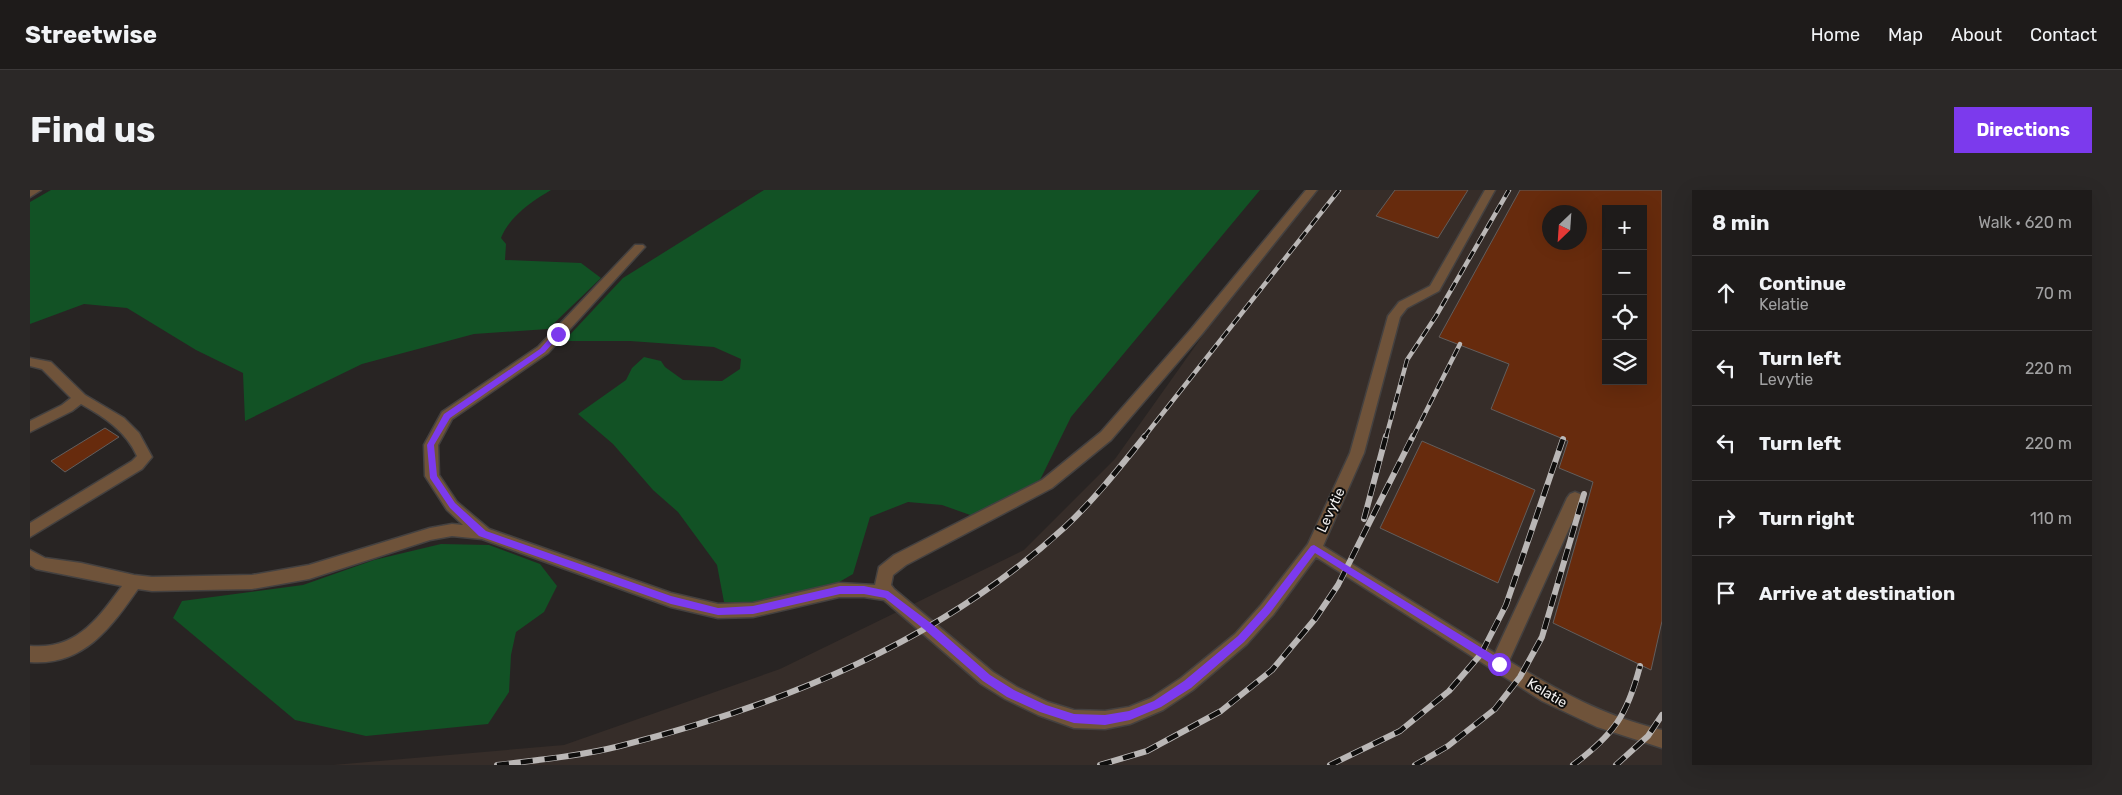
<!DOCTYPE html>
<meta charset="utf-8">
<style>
:root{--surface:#1e1b1a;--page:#2b2827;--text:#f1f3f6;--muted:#a1a1a2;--line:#3c3939;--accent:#7c3aed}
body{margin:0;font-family:Rubik,sans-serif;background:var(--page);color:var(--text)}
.controls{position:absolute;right:15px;top:15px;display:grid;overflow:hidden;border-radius:0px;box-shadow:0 5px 20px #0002}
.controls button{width:45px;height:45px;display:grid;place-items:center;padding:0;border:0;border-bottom:1px solid var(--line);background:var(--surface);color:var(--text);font:25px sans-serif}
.compass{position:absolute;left:1512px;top:15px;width:45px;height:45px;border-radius:50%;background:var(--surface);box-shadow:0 5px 20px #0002;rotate:205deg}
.stop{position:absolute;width:15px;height:15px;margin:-11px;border:4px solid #7c3aed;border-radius:50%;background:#fff}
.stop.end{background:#7c3aed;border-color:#fff;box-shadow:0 1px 5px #0008}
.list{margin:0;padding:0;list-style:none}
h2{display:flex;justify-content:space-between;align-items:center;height:65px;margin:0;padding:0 20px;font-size:21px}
h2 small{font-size:16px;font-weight:400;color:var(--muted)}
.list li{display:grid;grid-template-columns:32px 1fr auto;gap:15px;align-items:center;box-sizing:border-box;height:75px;padding:0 20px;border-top:1px solid var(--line)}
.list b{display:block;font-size:19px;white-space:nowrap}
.list p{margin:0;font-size:16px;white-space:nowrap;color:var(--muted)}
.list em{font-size:16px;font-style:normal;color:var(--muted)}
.icon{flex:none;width:28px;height:28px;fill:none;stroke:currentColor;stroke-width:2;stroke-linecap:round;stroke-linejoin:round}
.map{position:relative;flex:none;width:1632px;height:575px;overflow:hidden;border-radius:0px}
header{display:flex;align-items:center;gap:30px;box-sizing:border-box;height:70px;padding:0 25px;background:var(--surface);border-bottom:1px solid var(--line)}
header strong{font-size:24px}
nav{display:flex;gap:28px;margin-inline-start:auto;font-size:18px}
.intro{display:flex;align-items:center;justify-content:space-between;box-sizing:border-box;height:120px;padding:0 30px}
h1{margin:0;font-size:35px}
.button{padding:12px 22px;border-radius:0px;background:var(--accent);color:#fff;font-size:18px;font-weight:700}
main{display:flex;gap:30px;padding:0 30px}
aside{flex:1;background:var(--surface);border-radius:0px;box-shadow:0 5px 20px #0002}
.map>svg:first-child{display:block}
</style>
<header>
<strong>Streetwise</strong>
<nav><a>Home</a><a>Map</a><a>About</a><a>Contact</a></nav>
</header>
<div class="intro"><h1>Find us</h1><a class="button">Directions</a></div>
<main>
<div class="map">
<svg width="1632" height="575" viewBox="0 0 1632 575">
<rect width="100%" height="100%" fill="#282423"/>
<path fill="#362d29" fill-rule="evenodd" d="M1276 0H1632V575H303L534 555 750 479 994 360 1085 269ZM1576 19H1613V191H1576ZM1520 22H1550V52H1520Z"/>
<g fill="#125225">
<path d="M21 0H521C502 11 479 27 471 48L476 54 475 70 551 73 571 88 518 139 444 144 332 174 215 231 213 183 166 160 97 118 54 114 0 134V12Z"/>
<polygon points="734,0 1230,0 1041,227 1010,290 943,326 912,315 878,312 840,327 823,384 804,395 725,414 694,412 687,375 648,322 623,300 583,254 548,224 596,190 602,178 614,167 631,171 635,177 653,190 692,191 710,179 711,169 684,157 600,151 534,151 593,88"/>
<polygon points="411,354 459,355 510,374 527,396 514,422 486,442 481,465 479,502 458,534 336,546 265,530 143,428 152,411 273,395 344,370"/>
</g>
<g fill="#672b0d" stroke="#625e5d" fill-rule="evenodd">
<polygon points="1365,0 1438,0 1408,48 1346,26"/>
<path d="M1490 0H1632V431L1621 480 1523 433 1563 292 1529 278 1538 251 1461 219 1479 174 1409 147ZM1576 19H1613V191H1576ZM1520 22H1550V52H1520Z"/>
<polygon points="75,238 89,247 35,282 21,271"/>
<polygon points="1392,251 1505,300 1468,393 1350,338"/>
</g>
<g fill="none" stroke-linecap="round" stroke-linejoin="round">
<defs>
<g id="minor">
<polygon points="0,0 11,0 0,7"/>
<path d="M1276 0H1287L1172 144 1081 250 1022 298 876 375 863 385 861 395 864 399 963 482 987 497 1018 512 1044 520 1075 521 1099 517 1121 508 1151 488 1205 444 1231 415 1278 354 1320 263 1358 126 1369 112 1400 96 1455 0H1465L1409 101 1377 118 1370 127 1334 263 1293 356 1465 463 1537 308 1540 304 1545 302 1550 304 1553 308 1479 471C1528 501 1576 527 1632 540V558L1567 537 1512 511 1286 367 1243 425 1217 454 1163 500 1133 520 1100 534 1075 539 1044 538 1008 525 975 509 951 494 854 410 834 407H809L723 427 688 428 641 417 452 349 422 346 400 350 279 389 222 399 122 401 108 399C80 439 53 476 0 472V456C46 460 67 430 92 396L6 379 0 375V360L15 368 51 373 104 385 122 387 222 385 279 375 400 338 422 334 433 335 417 320 395 286 394 255 412 222 508 157 605 55H613L615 57 613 59 518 163 422 229 408 255 409 285 427 312 459 339 641 403 688 414 723 413 809 393 845 395 849 377 864 365 1012 290 1071 242 1162 138Z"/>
<path d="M0 168 21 172 55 205 94 228 109 243 122 267 112 279 0 347V333L102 271 107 266C96 241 74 227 51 214L42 221 0 242V231L32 215 41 208 12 179 0 176Z"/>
</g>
</defs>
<use href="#minor" stroke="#444140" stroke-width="3"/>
<use href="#minor" fill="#6f533a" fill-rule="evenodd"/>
<defs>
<g id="rail-far1">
<polyline points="1114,247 1309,0"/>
<polyline points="1356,247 1377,170 1406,126 1479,0"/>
<polyline points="1383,247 1430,154"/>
</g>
<g id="rail">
<polyline points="1334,329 1356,246"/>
<path d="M467 575C508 570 550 566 590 556 752 515 910 452 1035 337 1064 310 1090 277 1115 246"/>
<polyline points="1070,575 1117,561 1191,521 1242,480 1285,429 1308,395 1383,246"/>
<polyline points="1300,575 1370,541 1419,501 1451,464 1476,415 1533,249"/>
<polyline points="1385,575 1418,556 1465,519 1490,487 1512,447 1554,304"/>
<path d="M1543 575C1584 544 1597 526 1610 476"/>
<polyline points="1586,575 1618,546 1632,525"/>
</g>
</defs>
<use href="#rail-far1" stroke="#bab7b6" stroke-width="4.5"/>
<use href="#rail" stroke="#bab7b6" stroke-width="6"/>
<use href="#rail-far1" stroke="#0f0e0d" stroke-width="3" stroke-dasharray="9" stroke-linecap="butt"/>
<use href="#rail" stroke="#0f0e0d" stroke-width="4.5" stroke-dasharray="12" stroke-linecap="butt"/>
</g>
<polygon fill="#7c3aed" points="525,142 531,144 515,162 420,228 404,255 407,286 425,313 456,341 641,406 688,418 723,416 810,396 834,396 858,401 902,434 960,485 984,500 1016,515 1044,524 1075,525 1099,521 1124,511 1154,491 1208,446 1234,417 1281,356 1284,355 1473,471 1474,474 1473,477 1466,477 1285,363 1240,423 1214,452 1161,498 1131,517 1100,530 1075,535 1044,533 1010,522 977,507 953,491 895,440 855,408 834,404 810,404 723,424 688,425 641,414 449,346 420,318 400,288 397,255 414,224 510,159"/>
<g text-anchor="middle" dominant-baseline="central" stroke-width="4" stroke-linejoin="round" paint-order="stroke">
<g font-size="14" fill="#f2f0ef" stroke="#0f0e0d">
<text transform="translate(1301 320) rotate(-65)">Levytie</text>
<text transform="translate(1517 503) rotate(31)">Kelatie</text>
</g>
</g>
</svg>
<div class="controls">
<button>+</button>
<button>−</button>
<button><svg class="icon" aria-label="locate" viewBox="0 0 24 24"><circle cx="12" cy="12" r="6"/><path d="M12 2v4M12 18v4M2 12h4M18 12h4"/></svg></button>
<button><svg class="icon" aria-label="layers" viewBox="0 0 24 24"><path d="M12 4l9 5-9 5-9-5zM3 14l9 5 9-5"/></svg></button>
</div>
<svg class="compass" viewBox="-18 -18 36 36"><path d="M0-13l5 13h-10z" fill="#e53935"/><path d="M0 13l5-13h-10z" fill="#a1a1a2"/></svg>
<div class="stop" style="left:1469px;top:474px"></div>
<div class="stop end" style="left:528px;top:144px"></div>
</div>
<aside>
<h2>8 min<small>Walk · 620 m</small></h2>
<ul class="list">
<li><svg class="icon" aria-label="ahead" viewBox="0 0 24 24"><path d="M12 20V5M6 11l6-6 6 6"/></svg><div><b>Continue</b><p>Kelatie</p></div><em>70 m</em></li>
<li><svg class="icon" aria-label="left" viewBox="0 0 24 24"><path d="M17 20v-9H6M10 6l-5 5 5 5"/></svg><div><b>Turn left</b><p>Levytie</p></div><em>220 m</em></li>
<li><svg class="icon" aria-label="left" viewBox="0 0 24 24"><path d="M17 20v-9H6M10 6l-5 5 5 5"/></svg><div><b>Turn left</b></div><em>220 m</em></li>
<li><svg class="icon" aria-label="right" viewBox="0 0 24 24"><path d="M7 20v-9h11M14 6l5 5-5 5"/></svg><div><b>Turn right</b></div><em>110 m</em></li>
<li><svg class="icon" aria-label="arrive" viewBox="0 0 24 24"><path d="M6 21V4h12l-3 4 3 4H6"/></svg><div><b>Arrive at destination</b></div></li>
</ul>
</aside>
</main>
